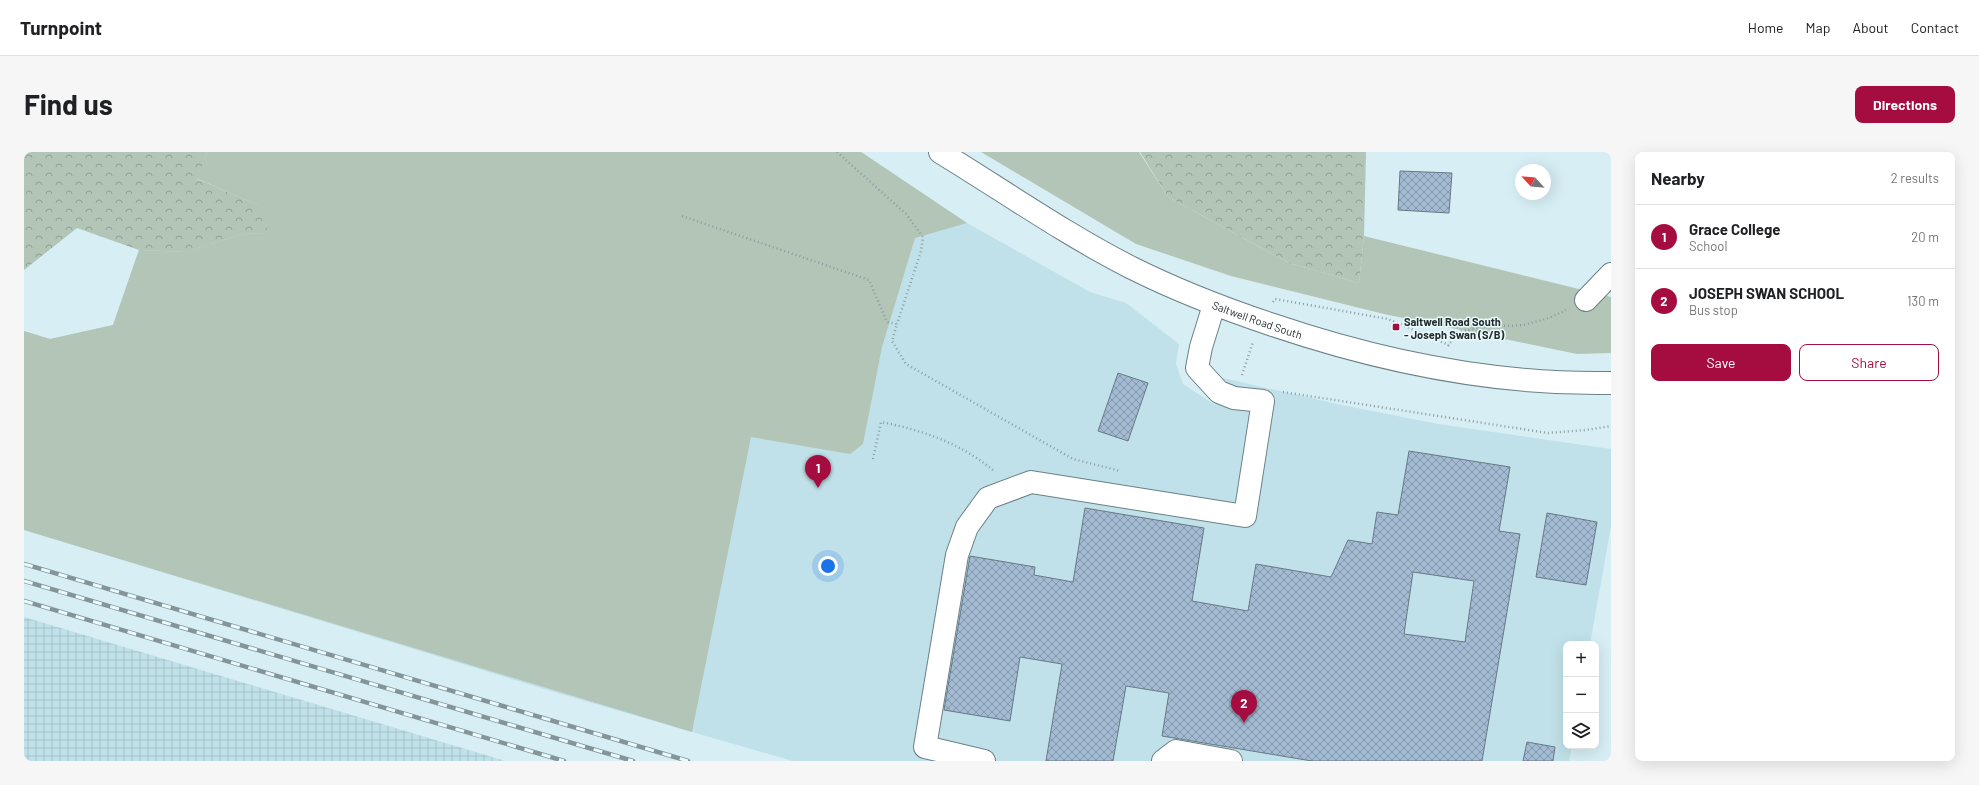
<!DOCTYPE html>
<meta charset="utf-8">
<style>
:root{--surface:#fff;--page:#f6f6f6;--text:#202124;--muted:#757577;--line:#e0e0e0;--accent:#a50c3f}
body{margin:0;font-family:Barlow,sans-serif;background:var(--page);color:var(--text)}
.controls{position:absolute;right:12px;bottom:12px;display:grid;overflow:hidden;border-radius:8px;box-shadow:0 4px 16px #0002}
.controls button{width:36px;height:36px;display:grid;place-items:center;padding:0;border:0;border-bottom:1px solid var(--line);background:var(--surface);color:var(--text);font:20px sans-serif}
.compass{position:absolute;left:1491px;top:12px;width:36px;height:36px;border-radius:50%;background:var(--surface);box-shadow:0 4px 16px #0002;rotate:296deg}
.you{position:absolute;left:804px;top:414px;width:14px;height:14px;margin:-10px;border:3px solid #fff;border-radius:50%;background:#1a73e8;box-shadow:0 0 0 6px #1a73e833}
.badge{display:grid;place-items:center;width:26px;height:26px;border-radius:50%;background:var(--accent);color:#fff;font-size:13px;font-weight:700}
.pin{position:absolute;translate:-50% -33px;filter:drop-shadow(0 1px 2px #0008)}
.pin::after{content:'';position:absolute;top:21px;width:14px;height:12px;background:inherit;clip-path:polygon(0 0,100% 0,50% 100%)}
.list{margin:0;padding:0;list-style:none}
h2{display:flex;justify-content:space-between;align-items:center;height:52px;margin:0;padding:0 16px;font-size:17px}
h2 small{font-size:13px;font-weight:400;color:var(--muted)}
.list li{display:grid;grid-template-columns:26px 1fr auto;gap:12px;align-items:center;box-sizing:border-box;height:64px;padding:0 16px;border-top:1px solid var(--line)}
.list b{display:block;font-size:15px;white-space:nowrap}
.list p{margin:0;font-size:13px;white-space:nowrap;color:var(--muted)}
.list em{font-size:13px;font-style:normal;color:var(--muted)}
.actions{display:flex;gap:8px;padding:12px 16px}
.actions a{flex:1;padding:9px 0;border:1px solid var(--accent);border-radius:8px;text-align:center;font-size:14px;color:var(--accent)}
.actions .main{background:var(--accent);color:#fff}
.icon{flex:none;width:22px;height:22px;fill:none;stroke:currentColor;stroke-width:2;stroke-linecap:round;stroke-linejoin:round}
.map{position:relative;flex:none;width:1587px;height:609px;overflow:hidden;border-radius:8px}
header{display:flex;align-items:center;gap:24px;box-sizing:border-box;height:56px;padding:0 20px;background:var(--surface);border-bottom:1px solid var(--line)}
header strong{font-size:19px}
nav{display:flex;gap:22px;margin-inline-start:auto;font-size:14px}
.intro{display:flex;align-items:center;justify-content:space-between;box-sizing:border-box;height:96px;padding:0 24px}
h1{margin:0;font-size:28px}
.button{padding:10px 18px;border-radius:8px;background:var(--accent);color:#fff;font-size:14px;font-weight:700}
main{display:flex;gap:24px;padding:0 24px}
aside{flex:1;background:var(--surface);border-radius:8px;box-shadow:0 4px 16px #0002}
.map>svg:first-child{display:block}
</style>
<header>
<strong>Turnpoint</strong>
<nav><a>Home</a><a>Map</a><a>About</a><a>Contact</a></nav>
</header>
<div class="intro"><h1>Find us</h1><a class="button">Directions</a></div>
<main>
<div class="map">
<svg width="1587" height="609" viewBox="0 0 1587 609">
<defs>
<pattern id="industrial-grid" width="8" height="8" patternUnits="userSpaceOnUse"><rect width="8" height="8" fill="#c0e1e9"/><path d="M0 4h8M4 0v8" fill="none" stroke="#a5c1c8"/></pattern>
<pattern id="forest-crowns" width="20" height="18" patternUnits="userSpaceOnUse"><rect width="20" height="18" fill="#b2c5b6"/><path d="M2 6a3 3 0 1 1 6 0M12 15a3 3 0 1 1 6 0" fill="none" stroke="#91a094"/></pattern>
<pattern id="building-cross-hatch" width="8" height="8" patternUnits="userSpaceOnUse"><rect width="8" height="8" fill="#a3bbd2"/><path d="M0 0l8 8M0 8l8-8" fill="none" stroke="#8598ab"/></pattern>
</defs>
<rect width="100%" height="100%" fill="#d6eef4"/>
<polygon fill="#c0e1e9" points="183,0 837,0 943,71 1066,140 1102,151 1155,192 1152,212 1159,232 1191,253 1199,226 1313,252 1414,272 1587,297 1587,374 1566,492 1542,492 1542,594 1548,594 1545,609 769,609 530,540 0,378 0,179 26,187 89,173 115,98 161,100"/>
<polygon fill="url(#industrial-grid)" points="0,465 478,608 481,609 0,609"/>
<g fill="#b2c5b6">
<polygon points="183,0 837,0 943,71 891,86 858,195 839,292 826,302 727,285 668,580 0,378 0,179 26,187 89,173 115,98 161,100 219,82 242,81 234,53 172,26"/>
<polygon points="957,0 1115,0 1144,45 1265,111 1335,131 1340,84 1587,145 1587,201 1553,202 1360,162 1207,124 1112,92"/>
</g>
<g fill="url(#forest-crowns)">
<polygon points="0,0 183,0 173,27 234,53 245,67 242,81 219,82 161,100 115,98 53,76 0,118"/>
<polygon points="1116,0 1342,0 1340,84 1335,131 1265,111 1144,45"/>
</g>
<g fill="url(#building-cross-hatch)" stroke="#697885" fill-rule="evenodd">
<polygon points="1376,19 1428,21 1425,61 1374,58"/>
<polygon points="1094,221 1124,231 1104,289 1074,279"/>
<path d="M1385 299 1486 315 1475 379 1496 382 1458 609H1288L1138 584 1145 541 1102 534 1089 609H1022L1038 512 996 505 986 569 920 558 946 404 1011 415 1010 423 1049 430 1061 356 1180 376 1168 449 1224 459 1232 412 1307 425 1324 388 1348 392 1353 360 1374 363ZM1389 420 1450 429 1441 490 1380 482Z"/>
<polygon points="1523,361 1573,370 1562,433 1512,425"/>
<polygon points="1503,590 1531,595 1529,609 1499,609"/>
</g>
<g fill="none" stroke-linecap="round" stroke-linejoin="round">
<defs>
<g id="minor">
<path id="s1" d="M916 0C980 39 1041 82 1108 116 1154 139 1201 157 1249 173 1358 210 1471 233 1587 231"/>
<polyline points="1562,148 1587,122"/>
<polyline points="960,609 901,595 933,403 943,375 964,346 1007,330 1221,364 1239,249 1210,246 1195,240 1173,216 1177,195 1190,153"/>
<polyline points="1139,609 1152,599 1207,609"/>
</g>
</defs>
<use href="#minor" stroke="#6b8187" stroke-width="24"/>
<g stroke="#8b9da1" stroke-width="2.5" stroke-dasharray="1 3" stroke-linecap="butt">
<polyline points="813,0 882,62 899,85 897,99 873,172"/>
<polyline points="658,64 845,128 863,170 873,172 868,189 882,212 1049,307 1096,319"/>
<polyline points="1249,150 1251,147 1364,167 1425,193"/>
<polyline points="1424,194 1434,180 1468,173 1487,174 1500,173 1525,166 1542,158"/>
<polyline points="1218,223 1229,190"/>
<polyline points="1259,240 1524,281 1562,278 1587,274"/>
<path d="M849 307 857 270C898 278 939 292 971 320"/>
</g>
<use href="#minor" stroke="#fff" stroke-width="22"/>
<defs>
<g id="rail">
<polyline points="0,412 664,609"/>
<polyline points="0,429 609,609"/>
<polyline points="0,449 540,609"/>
</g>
</defs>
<use href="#rail" stroke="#839599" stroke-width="4.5"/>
<use href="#rail" stroke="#ebfafd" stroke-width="3" stroke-dasharray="9" stroke-linecap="butt"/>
</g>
<rect fill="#a50c3f" stroke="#ebfafd" stroke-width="1.5" x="1368" y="171" width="8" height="8" rx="2"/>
<g text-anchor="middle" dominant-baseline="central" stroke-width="3" stroke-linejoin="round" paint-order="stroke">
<g font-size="11" fill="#242e30" stroke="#ebfafd">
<text stroke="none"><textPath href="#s1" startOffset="360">Saltwell Road South</textPath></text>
</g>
<g font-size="11" font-weight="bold" fill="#242e30" stroke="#ebfafd" text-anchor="start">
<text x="1380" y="169">Saltwell Road South<tspan x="1380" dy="13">- Joseph Swan (S/B)</tspan></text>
</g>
</g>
</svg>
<div class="controls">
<button>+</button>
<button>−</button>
<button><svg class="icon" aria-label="layers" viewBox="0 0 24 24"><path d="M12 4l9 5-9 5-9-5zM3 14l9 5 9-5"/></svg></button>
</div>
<svg class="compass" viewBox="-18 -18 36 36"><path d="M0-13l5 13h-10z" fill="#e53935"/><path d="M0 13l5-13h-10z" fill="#757577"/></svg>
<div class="you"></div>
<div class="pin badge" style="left:794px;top:336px">1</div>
<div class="pin badge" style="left:1220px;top:571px">2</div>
</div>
<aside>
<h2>Nearby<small>2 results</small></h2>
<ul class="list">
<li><span class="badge">1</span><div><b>Grace College</b><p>School</p></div><em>20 m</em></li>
<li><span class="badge">2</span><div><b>JOSEPH SWAN SCHOOL</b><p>Bus stop</p></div><em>130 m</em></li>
</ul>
<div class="actions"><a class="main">Save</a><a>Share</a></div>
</aside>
</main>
